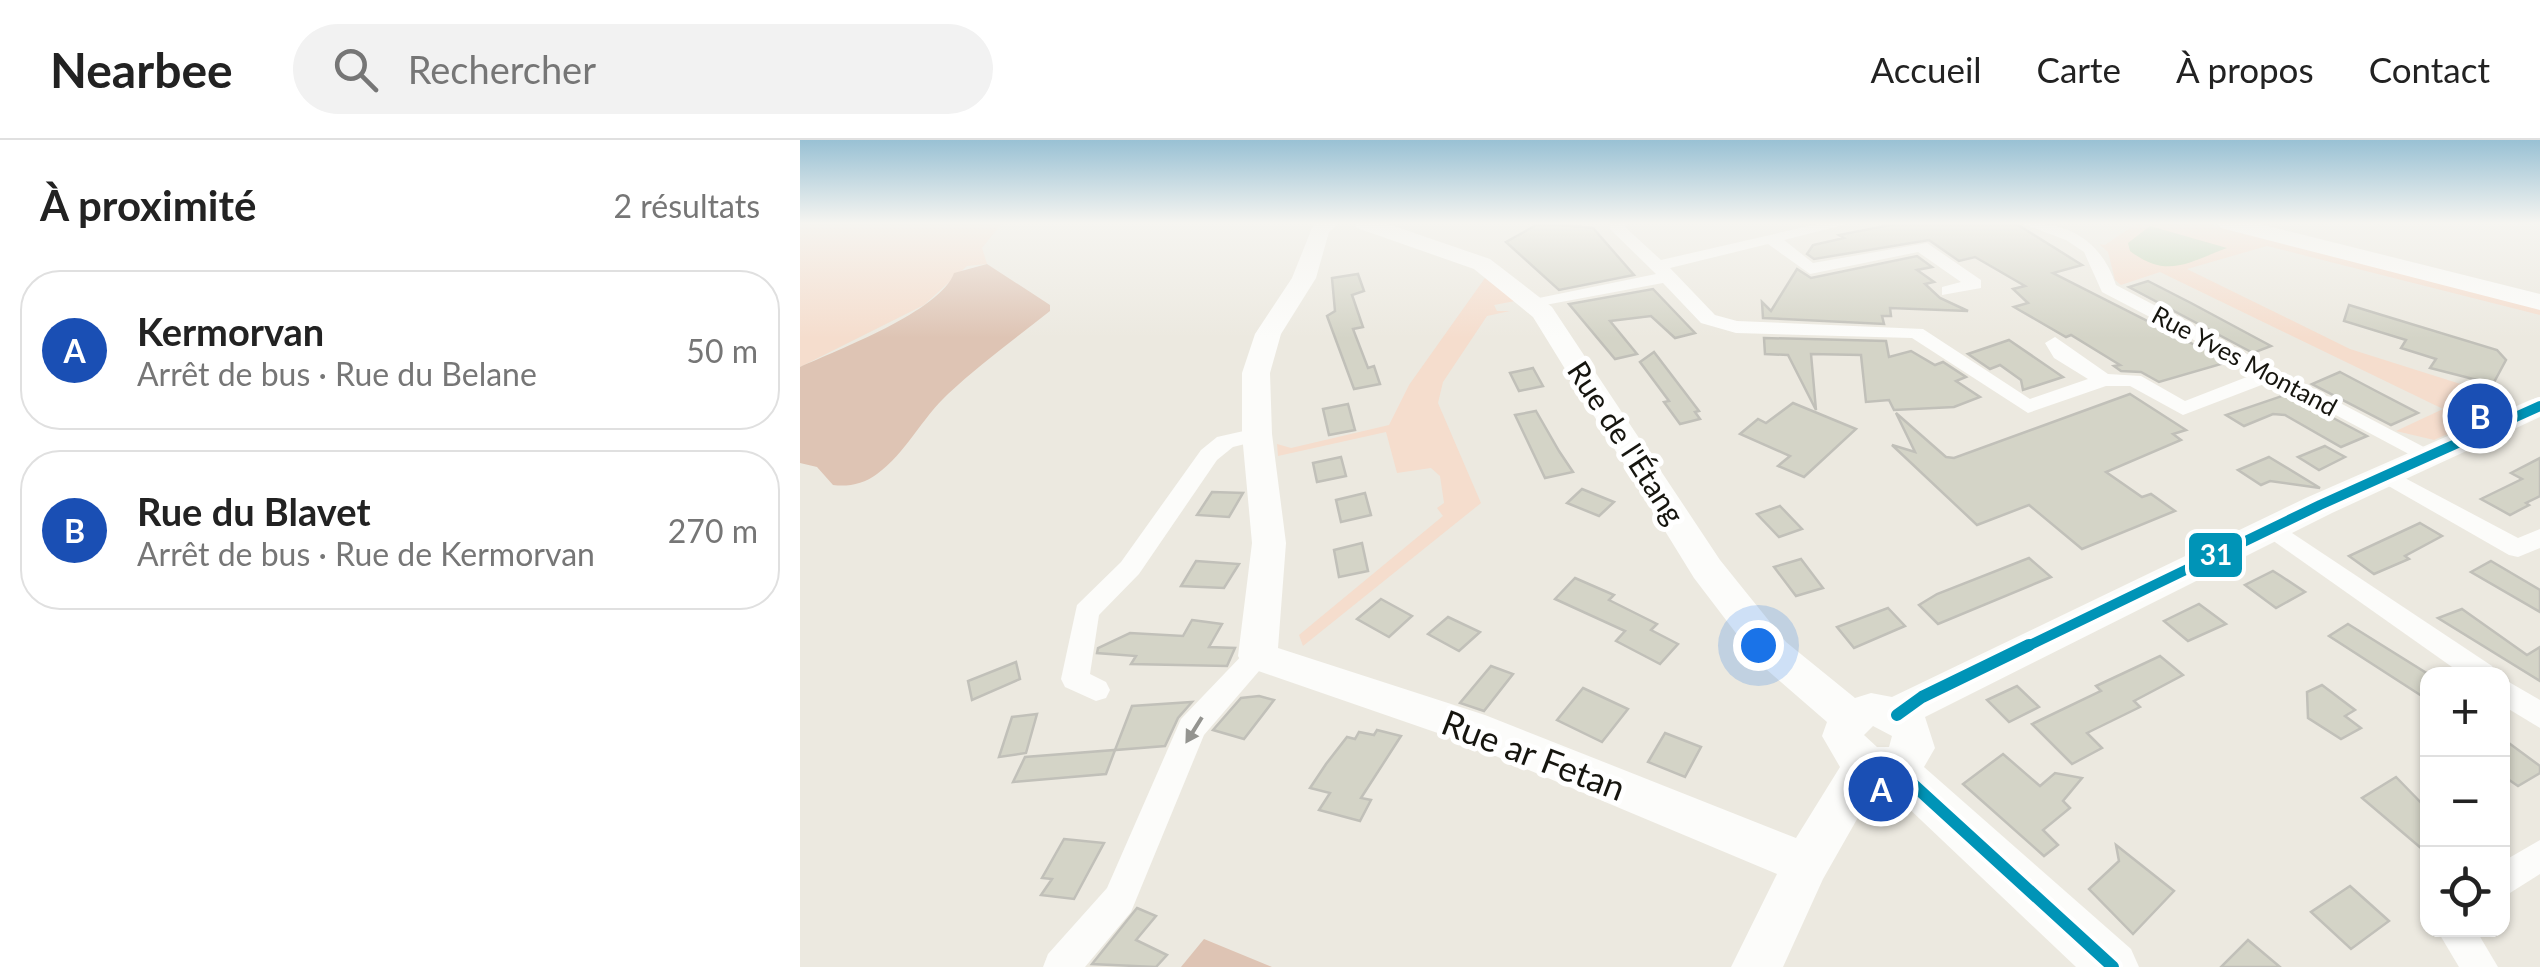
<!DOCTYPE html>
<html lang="fr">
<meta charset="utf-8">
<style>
:root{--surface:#fff;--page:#f2f2f2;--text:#222;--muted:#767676;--line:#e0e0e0;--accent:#b45309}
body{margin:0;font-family:Lato,sans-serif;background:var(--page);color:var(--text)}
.controls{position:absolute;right:30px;bottom:30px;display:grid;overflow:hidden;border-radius:20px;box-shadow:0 2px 8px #0004}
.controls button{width:90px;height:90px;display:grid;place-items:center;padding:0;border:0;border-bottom:2px solid var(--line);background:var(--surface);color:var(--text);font:50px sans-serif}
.you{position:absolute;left:958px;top:505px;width:35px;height:35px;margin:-25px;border:8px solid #fff;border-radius:50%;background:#1a73e8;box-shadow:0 0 0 15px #1a73e833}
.badge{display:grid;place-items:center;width:65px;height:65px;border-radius:50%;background:var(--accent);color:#fff;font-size:32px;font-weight:700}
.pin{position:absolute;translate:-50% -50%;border:5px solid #fff;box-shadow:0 2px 10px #0006}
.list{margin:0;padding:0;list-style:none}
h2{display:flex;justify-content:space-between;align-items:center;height:130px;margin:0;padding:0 40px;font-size:42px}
h2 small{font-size:32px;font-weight:400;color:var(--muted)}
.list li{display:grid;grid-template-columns:65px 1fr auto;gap:30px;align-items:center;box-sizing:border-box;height:160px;margin:0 20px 20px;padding:0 20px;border:2px solid var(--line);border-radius:40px}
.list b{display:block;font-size:38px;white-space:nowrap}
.list p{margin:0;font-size:32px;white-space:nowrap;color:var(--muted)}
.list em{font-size:32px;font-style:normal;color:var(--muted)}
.icon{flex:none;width:55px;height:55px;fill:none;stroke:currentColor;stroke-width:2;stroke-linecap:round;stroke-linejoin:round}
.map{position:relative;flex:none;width:1740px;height:827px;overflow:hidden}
header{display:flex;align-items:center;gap:60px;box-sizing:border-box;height:140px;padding:0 50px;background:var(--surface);border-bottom:2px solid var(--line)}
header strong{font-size:48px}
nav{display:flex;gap:55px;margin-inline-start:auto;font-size:35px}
.search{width:700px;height:90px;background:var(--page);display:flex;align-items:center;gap:25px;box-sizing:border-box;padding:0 35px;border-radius:55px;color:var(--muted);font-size:38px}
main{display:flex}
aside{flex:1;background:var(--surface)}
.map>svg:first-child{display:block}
</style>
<header>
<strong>Nearbee</strong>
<div class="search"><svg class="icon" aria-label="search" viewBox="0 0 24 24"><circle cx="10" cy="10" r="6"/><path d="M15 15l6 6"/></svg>Rechercher</div>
<nav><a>Accueil</a><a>Carte</a><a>À propos</a><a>Contact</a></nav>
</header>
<main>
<aside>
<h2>À proximité<small>2 résultats</small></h2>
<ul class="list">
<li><span class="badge" style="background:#1a4fb4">A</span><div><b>Kermorvan</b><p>Arrêt de bus · Rue du Belane</p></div><em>50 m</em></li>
<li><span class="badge" style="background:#1a4fb4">B</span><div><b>Rue du Blavet</b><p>Arrêt de bus · Rue de Kermorvan</p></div><em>270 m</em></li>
</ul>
</aside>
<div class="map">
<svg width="1740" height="827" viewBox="0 0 1740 827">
<rect width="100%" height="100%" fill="#ece9e0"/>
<g fill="#f5ddcd">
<polygon points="0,83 202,83 182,108 187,124 167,126 124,165 0,227"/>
<polygon points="1337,83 1406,83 1740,168 1740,175 1467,106 1387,129 1550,209 1711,260 1711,266 1634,300 1596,291 1643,269 1360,132 1321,145 1315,140 1308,112 1299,104 1305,105"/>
<polygon points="685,138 715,161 694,165 697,171 710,171 687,176 643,242 638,263 681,363 503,506 499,495 643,376 637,368 644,363 640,336 631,328 597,333 586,292 478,316 477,304 491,308 589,285 609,245"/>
</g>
<g fill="#dec4b4">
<path d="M187 124 250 165V171C216 198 180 224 148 254 122 278 105 314 77 334 64 344 48 347 33 345L17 327 0 323V227C37 210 141 171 154 133Z"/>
<polygon points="404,799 472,827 381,827"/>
</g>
<path fill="#c2d5b7" d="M1350 86 1427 108C1387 123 1367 139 1330 111L1328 103Z"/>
<g fill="#d4d4c7" stroke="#c1c0b9" stroke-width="2.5">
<polygon points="740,83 793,88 834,135 759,150 706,102"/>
<polygon points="1100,83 1215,83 1282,125 1253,133 1428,222 1359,242 1341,232 1321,231 1314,226 1320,225 1271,195 1266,197 1214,167 1228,163 1213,149 1225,146 1175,117 1159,121 1129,100 1014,119 1007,114 1013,105 1044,98 1039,95"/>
<polygon points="1117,116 1132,127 1117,130 1134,142 1125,144 1140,158 1168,171 1090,168 1091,176 1082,176 1084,184 963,178 962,162 971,171 997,129 1011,138"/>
<polygon points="558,134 564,151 552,155 563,187 553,189 568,228 574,226 580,244 554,249 527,176 535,171 532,138"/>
<polygon points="1348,141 1391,163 1471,206 1453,213 1329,147"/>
<polygon points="853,149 895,193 875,198 851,176 810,181 837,214 815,219 769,164"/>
<polygon points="1549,165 1697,210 1706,220 1693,244 1630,228 1636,219 1601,208 1606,200 1544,181"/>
<polygon points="964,198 1086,201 1089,217 1111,211 1135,225 1143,222 1166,237 1156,241 1180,257 1154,267 1094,270 1089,260 1066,262 1061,215 1011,214 1016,270 988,215 965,214"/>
<polygon points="1209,200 1263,237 1223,250 1221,240 1200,225 1190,229 1168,214"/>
<polygon points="854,212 899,271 895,272 900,279 880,284 864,262 869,261 840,222"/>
<polygon points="733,228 743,246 719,251 710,233"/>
<polygon points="1540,232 1576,251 1618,273 1591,285 1512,244"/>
<polygon points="1330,254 1386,290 1373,294 1381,300 1306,332 1342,357 1351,354 1375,371 1282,409 1229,365 1177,385 1092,305 1115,312 1096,273 1146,317 1154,318"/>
<polygon points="1488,254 1567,296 1541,307 1485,275 1473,274 1444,286 1426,275"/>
<polygon points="993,263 1056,289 1004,337 978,326 990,316 940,294 958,279 966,283"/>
<polygon points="548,264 555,290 529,295 523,269"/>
<polygon points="736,271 759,311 773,332 745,338 715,275"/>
<polygon points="1525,306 1545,317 1519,330 1498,317"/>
<polygon points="541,317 546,336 517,342 513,323"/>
<polygon points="1469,317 1520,348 1470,341 1461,345 1438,330"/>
<polygon points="1740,318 1740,356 1726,363 1729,365 1710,375 1681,359 1722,339 1711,333"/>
<polygon points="782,349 814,362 799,376 767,363"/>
<polygon points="412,352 443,353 429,377 397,375"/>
<polygon points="565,353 571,375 541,382 536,360"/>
<polygon points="980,366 1002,389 979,397 957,374"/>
<polygon points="1620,383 1642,396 1605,416 1609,419 1574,434 1549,416"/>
<polygon points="562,403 568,431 539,437 534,410"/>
<polygon points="1229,418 1251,437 1138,484 1119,465 1137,454"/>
<polygon points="1001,419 1023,448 996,456 974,427"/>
<polygon points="396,421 439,424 424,448 381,446"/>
<polygon points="1691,421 1740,450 1740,472 1671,432"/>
<polygon points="1473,431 1481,436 1505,452 1476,468 1445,445"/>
<polygon points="775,438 814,455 809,460 857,484 851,490 878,504 860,524 816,501 825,491 755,459"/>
<polygon points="581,459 612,476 589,497 557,479"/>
<polygon points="1399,464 1426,484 1388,501 1364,481"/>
<polygon points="1088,468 1105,486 1054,508 1037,487"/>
<polygon points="1662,469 1727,515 1740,507 1740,541 1638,478"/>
<polygon points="648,477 680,492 659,511 628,494"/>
<polygon points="392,480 422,484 409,507 435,508 427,526 331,524 336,516 297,513 298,508 330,493 383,496"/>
<polygon points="1548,484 1628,534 1628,560 1529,496"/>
<polygon points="1360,516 1383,535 1334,561 1340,567 1287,593 1302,608 1272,624 1232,584 1301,551 1296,546"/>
<polygon points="216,522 220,539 172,560 168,541"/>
<polygon points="691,526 713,534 684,571 660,563"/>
<polygon points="1522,545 1555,570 1545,576 1561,588 1541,599 1508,578 1507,552"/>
<polygon points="1217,546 1239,567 1209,582 1187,560"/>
<polygon points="783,548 828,569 802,602 757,580"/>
<polygon points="459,556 474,560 444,599 413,590 441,558"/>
<polygon points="392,562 378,578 365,606 315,610 332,566"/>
<polygon points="237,574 226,613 199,617 212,577"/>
<polygon points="577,590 601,596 561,658 571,660 560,681 519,670 530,653 510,648 526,624 547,597 555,599 559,592 574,595"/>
<polygon points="865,593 901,607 885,637 848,622"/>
<polygon points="1702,598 1740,626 1740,633 1718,646 1702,635"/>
<polygon points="315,610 306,634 213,642 225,617"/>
<polygon points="1203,614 1240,646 1255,633 1282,638 1263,661 1270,668 1243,690 1258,705 1244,716 1163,644"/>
<polygon points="1596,637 1628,670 1628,714 1562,658"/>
<polygon points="264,699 304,703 274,759 241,755 252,739 242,738"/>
<polygon points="1316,705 1374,751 1333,794 1289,749 1319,721"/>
<polygon points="1550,746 1589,781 1551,809 1511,772"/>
<polygon points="337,768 356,776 336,800 367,815 356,827 292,824"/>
<polygon points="1448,800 1480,827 1421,827"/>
</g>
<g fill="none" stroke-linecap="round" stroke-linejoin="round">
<g fill="#fcfcfa" fill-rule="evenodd">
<path d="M810 83H828L825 87 861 120 1022 83H1051L984 100 1013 123 1127 103 1181 140V148L1142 155V147L1161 142 1118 112 1010 134 968 104 870 128 915 175 937 181 1123 189 1230 259 1288 239 1254 218 1245 203 1255 197 1308 234 1341 236 1385 261 1457 233 1302 152 1284 112 1266 100 1221 83C1268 81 1301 100 1316 145L1639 315 1628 322 1620 320 1472 241 1383 275 1330 246H1306L1228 273 1112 198 936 193 901 183 863 143 729 168V160L856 134 810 89Z"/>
<polygon points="457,288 468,294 465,299 433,307 417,320 339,434 299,475 290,534 306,542 310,550 306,558 296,561 265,547 261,539 277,465 321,422 401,310 417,297"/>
<polygon points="1586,328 1718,398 1740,389 1740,408 1718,417 1709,415 1578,340 1575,335"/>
<polygon points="1474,381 1692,526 1696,534 1662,534 1465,395 1462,389"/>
<polygon points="458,505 468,509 472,516 404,595 331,772 285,827 243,827 248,814 307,748 381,579 448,509"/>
<polygon points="1702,538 1740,560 1740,588 1702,565"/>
<polygon points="1740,700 1740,734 1702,758 1702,722"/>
<polygon points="1637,790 1676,790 1698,827 1659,827"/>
</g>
<path fill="#fcfcfa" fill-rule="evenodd" d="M514 83H538L529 92 516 138 481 194 470 233 472 294 486 403 478 508 685 575 996 698 1040 627 1022 596 1027 582 958 522 894 438 733 177 674 129 557 88 554 83H585L690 119 752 167 920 420 986 502 1055 558 1071 553 1092 557 1508 357 1730 260 1740 257V277L1532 373 1125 577 1135 608 1124 627 1331 809 1339 827H1276L1083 644H1077L1023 739 983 827H931L977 734 655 599 444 526 438 516 452 403 442 294V233L455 194 492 138ZM1073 586 1092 596 1089 607H1077L1064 595Z"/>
<polygon fill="#fcfcfa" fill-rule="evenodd" points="1417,83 1456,83 1740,154 1740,170 1421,88"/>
<defs>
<polyline id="bus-1-far1" points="1224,508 1520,365 1740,266"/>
<g id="bus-1">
<polyline points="1097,575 1122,557 1229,505"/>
<polyline points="1093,626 1313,827"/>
</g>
</defs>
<use href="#bus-1-far1" stroke="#fff" stroke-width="18"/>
<use href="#bus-1" stroke="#fff" stroke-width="20"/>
<use href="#bus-1-far1" stroke="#0094b7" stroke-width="10"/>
<use href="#bus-1" stroke="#0094b7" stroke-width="12"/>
</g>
<defs><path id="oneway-solid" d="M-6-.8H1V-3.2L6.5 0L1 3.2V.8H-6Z" transform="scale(2.5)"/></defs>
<use fill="#949490" href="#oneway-solid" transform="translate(394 590) rotate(122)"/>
<linearGradient id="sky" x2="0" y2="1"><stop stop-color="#99c1d4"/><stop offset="0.42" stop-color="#f6f5f1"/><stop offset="1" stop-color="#f6f5f1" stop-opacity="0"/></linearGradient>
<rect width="1740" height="198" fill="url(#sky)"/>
<g text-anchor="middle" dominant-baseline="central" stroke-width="10" stroke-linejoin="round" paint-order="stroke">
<g font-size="25" fill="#16150f" stroke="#fff">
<text transform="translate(1445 220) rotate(28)">Rue Yves Montand</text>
</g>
<g font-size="30" fill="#16150f" stroke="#fff">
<text transform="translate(827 302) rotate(57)">Rue de l'Étang</text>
</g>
<g font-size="35" fill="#16150f" stroke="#fff">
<text transform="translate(734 614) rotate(21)">Rue ar Fetan</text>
</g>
</g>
<rect stroke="#fff" stroke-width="4" x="1387" y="391" width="57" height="48" rx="10" fill="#0094b7"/>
<g font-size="28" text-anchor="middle" font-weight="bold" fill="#fff">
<text x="1416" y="425">31</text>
</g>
</svg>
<div class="controls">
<button>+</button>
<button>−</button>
<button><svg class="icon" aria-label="locate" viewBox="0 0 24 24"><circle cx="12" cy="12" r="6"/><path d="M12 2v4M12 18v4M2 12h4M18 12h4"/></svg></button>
</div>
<div class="you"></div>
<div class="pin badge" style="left:1081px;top:649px;background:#1a4fb4">A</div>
<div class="pin badge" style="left:1680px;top:276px;background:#1a4fb4">B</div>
</div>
</main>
